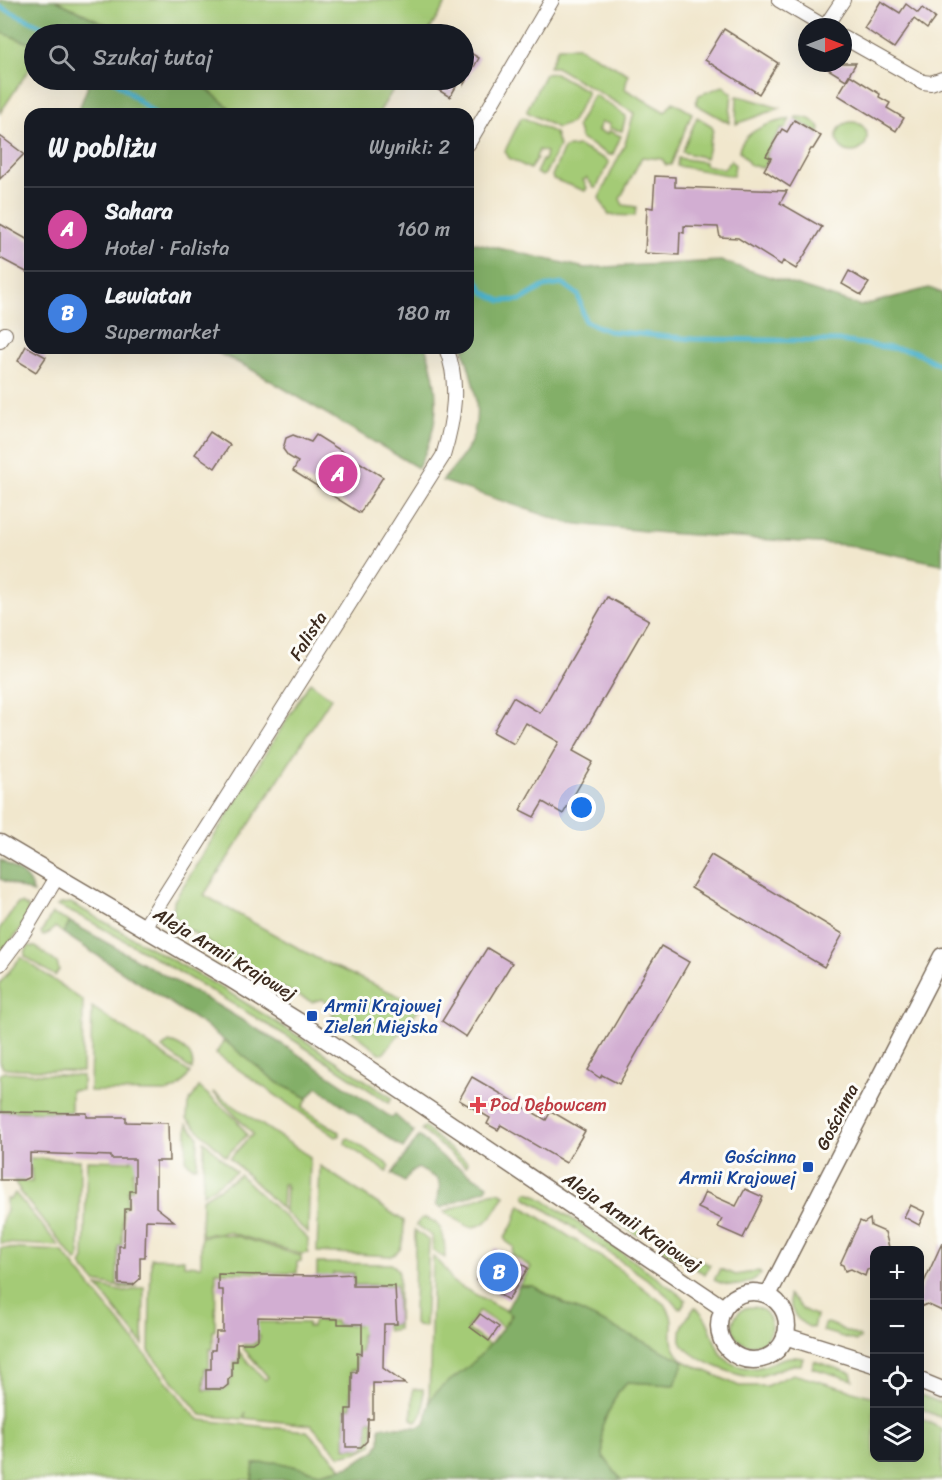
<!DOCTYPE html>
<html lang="pl">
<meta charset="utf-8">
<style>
:root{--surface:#171b24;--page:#20242c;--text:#f1f3f6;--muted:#9ea1a6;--line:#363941;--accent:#ea580c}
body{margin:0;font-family:Sriracha,sans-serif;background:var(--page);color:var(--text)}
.controls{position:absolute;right:18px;bottom:18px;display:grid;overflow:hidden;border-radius:12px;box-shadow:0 6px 24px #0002}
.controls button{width:54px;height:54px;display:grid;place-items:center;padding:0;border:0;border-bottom:2px solid var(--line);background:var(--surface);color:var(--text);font:30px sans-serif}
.compass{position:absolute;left:798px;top:18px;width:54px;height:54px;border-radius:50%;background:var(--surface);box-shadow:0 6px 24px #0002;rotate:90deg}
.you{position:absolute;left:582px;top:808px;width:21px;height:21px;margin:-15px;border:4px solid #fff;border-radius:50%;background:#1a73e8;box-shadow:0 0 0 9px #1a73e833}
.badge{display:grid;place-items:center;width:39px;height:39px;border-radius:50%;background:var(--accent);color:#fff;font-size:20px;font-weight:700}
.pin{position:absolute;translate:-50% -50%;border:3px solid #fff;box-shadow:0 2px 6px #0006}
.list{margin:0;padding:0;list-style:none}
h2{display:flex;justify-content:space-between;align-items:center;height:78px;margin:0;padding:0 24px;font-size:26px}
h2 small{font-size:20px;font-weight:400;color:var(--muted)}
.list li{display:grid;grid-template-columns:39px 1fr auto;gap:18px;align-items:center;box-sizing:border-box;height:84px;padding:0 24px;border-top:2px solid var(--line)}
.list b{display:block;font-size:22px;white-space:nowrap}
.list p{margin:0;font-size:20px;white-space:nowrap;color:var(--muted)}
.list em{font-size:20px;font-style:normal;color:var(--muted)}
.icon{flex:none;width:33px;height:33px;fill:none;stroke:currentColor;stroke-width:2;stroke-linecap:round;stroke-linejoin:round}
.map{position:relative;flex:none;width:942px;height:1480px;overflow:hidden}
.search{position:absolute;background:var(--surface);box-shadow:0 6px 24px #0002;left:24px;top:24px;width:450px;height:66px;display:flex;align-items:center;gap:15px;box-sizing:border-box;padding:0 21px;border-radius:33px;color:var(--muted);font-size:22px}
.panel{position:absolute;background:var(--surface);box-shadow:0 6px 24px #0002;left:24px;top:108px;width:450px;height:246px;border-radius:18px}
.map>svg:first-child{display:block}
</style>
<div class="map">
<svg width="942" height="1480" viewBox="0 0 942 1480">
<rect width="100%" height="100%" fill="#fdfcf7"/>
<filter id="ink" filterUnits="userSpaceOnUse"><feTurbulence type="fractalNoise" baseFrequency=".0167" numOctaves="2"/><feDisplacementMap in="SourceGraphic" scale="12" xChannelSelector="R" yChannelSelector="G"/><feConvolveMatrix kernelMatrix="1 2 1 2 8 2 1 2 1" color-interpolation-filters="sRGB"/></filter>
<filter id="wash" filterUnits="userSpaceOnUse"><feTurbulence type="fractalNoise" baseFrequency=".008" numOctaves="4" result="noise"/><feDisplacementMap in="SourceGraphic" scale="24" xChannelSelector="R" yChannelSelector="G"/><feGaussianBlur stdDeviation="1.35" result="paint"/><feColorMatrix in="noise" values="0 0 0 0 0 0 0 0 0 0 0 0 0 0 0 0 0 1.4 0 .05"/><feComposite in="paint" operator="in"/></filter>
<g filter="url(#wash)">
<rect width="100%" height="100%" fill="#f1e7cd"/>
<g fill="#a4cb76" stroke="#707a4a" stroke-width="1.5">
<polygon points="55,0 448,0 427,34 126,34"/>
<polygon points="0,32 34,45 34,62 0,113"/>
<polygon points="558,47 578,47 628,74 625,89 665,112 673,102 692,113 671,165 666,165 662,159 642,157 620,199 623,205 636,207 635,216 609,215 599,198 625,144 634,113 556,67 549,67"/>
<polygon points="555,73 587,91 587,94 571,123 557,128 527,112 527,110 545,74"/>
<polygon points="196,80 399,80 378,114 237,114"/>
<polygon points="723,86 732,93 729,123 697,105 696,102 699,95"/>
<polygon points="595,95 626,116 622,131 609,128 610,124 601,122 598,131 607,134 609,131 621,136 613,154 609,155 581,139 577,126 592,97"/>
<path d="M737 96C744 96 770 106 780 108L736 124Z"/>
<polygon points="697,117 712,126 713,130 706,158 682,152"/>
<path d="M796 117C806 117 814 119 820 128L819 134 795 119Z"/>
<polygon points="521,118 524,118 555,133 559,146 545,174 542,176 536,173 542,160 544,161 546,152 539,150 536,157 537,158 530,169 509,158 505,151"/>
<path d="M790 119 785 129 781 128 765 156 769 159 763 168 750 165 739 150C744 130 772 122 790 119Z"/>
<circle cx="852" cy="137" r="15"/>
<polygon points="578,146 607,160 609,163 596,188 594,188 587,178 583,180 587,188 585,191 553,179 552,176 564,148"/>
<polygon points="678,158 705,162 705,165 724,169 731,160 735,165 733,176 677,166"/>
<polygon points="310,682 331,698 204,895 316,958 421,1006 384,1053 380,1053 332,1015 334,1008 322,999 312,1002 266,980 180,924 173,912 174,901"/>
<path d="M21 903 28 907C30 923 10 941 0 953V928L17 904Z"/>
<polygon points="71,903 225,990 298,1036 392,1098 389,1103 295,1041 152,956 84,918 57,906 61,904"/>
<polygon points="52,914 70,922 63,933 55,927 51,932 43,936 41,933"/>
<polygon points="29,946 36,947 57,963 59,970 55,976 25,956 25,952"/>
<polygon points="21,957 83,1001 82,1072 3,1068 0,1062 0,983"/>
<path d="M92 1007 190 1073C182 1085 178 1091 164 1092L90 1091Z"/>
<polygon points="224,1040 278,1083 308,1098 302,1108 339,1132 339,1136 336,1137 216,1054"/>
<path d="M169 1042C182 1045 196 1055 192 1070L162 1048Z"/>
<polygon points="6,1072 82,1076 82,1090 71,1090 71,1112 0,1111 0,1074"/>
<polygon points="199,1087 236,1119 247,1135 226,1156 187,1119 188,1104"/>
<polygon points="213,1092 310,1157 308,1233 285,1212 286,1184 283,1184 282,1209 230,1158 253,1134"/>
<polygon points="187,1124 198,1136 197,1166 192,1166 186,1161"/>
<polygon points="424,1127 450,1149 468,1162 466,1166 421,1130"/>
<polygon points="349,1138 390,1166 387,1172 345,1144 346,1139"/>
<polygon points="204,1141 236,1172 203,1194"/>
<polygon points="131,1156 140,1156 140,1171 133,1171 133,1189 128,1190 127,1207 123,1208 122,1245 118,1246 117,1285 137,1286 125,1288 95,1282 81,1265 84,1259 87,1160 131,1161"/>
<polygon points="27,1158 80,1160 79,1259 76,1261 19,1191 20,1190 14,1181 32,1182 31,1169 17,1168"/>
<path d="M320 1166 404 1221C403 1234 406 1251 391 1256L317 1252Z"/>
<polygon points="240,1175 308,1239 308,1253 301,1254 228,1232 201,1235 202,1199"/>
<path d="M498 1192 505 1195C496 1210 489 1228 469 1227L444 1212 491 1193Z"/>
<path d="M528 1192 536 1195C587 1229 638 1262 686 1300L681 1308H678L673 1301 654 1284 556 1216 525 1197V1194Z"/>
<path d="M15 1193 59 1246 0 1243C0 1233 0 1221 6 1213V1199H11Z"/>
<path d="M520 1205 611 1263 664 1304C683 1326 659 1337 684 1361L739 1386H766L793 1374 874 1397V1458H920V1418L942 1429V1480H621L603 1456 602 1426 618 1392 627 1382 675 1385 561 1302 533 1286H519L531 1267 512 1255 514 1247 507 1242 504 1238 514 1223Z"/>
<polygon points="609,1215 646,1233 637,1235 608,1217"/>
<path d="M426 1218C445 1224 445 1241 445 1258L433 1251 432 1236 416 1225 421 1219Z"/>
<polygon points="415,1230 429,1241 425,1327 417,1326 414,1324"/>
<polygon points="219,1234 237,1236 301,1256 301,1261 297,1262 297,1273 216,1272 215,1330 213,1331 213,1349 209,1349 209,1368 205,1368 204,1390 224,1390 229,1385 230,1381 233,1377 234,1362 239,1362 239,1352 265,1380 268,1377 243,1348 243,1345 252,1345 259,1340 260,1336 253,1332 254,1322 308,1323 308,1327 312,1327 314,1321 336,1321 337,1325 358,1325 358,1321 367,1321 367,1334 361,1335 361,1352 356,1353 356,1370 351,1370 351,1408 345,1408 345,1448 363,1448 368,1442 368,1420 373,1420 372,1445 358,1452 340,1456 311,1425 244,1418 246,1413 242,1419 201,1415 149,1351 151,1258 184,1259 184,1265 201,1266 201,1237"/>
<polygon points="662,1241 710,1265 705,1274 664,1251"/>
<polygon points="0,1248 62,1251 194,1415 200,1420 307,1431 342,1468 320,1473 277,1462 254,1464 252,1480 0,1480"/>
<path d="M433 1257C446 1266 445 1271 454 1283L512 1314 503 1327 479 1311 467 1329 490 1345 468 1368 437 1392 429 1402Z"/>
<path d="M317 1263 391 1264C396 1267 398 1269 399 1274L398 1329 387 1331 386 1325H398L396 1285H354V1273H333V1278H317Z"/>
<path d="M720 1269 736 1275 759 1271 761 1274C747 1287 732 1289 714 1280Z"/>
<polygon points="97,1286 125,1292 144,1287 143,1345"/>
<path d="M789 1295 802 1309 816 1316 813 1328C798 1324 789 1310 789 1295Z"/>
<circle cx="752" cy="1326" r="19"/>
<path d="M695 1307C721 1326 705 1364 750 1368 764 1369 772 1361 785 1358 791 1356 797 1357 803 1358L801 1365C783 1363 770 1377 752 1377 737 1377 683 1356 681 1340 679 1326 688 1317 695 1307Z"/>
<polygon points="828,1323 860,1337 860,1339 856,1341 823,1331 825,1324"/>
<polygon points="814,1361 851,1373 853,1380 812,1368"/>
<path d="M413 1389H423C423 1401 427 1416 415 1421L412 1419Z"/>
<polygon points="920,1395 942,1403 942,1418 920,1408"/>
</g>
<g fill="#83af67" stroke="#5f6c42" stroke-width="1.5">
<polygon points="0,0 55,0 126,34 34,34 34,45 0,32"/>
<polygon points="81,80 196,80 237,114 77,114 88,86"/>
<path d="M468 241 585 268 721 261 860 306 929 288 942 293V564L847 545 664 533 568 523 442 481C453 468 466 455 472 439 483 410 472 377 463 348H468Z"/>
<path d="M208 348H426C441 393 440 426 418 468L249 368Z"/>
<path d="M0 860C14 869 31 876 33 893L0 879Z"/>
<polygon points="70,922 217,1005 290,1049 392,1118 395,1115 414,1132 403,1148 317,1087 308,1098 278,1083 207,1027 63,933"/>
<polygon points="419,1136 445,1159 488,1185 486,1189 441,1208 436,1205 440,1188 438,1179 418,1168 411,1172 404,1182 392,1174"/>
<path d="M519 1286H533L561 1302 684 1361 675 1385 627 1382 618 1392 602 1426 603 1456 621 1480H252L254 1464 277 1462 320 1473 350 1466 376 1450 380 1442V1427H418L425 1424C428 1416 427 1408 430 1401 437 1386 458 1377 469 1366 486 1351 499 1333 512 1315L506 1311Z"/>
</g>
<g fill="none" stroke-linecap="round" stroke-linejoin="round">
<g stroke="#4db2cc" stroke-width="5">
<polyline points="0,7 59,34"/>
<polyline points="114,80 155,114"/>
<polyline points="468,273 476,278 484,292 501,301 521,300 543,287 563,284 578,295 585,321 608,331 693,339 841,341 913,351 942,366"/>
</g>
</g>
<g id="blocks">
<g fill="#d2aed2">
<polygon points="881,1 900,13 906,4 918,13 922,8 935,18 927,29 914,19 894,48 864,28"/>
<polygon points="724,29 778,63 759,94 705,60"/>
<polygon points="464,49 479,58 464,84"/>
<polygon points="818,63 856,63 846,80"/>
<polygon points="850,75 880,94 879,97 890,103 887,108 904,118 896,131 838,95"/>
<polygon points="421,80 460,80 450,97"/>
<polygon points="794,120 821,136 813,149 811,149 790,187 764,170 771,158 766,156 782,129 787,132"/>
<polygon points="0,136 24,154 0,179"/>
<polygon points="655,176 675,177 675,187 787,191 780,203 822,227 796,269 783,261 781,265 738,238 720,237 718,227 684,226 684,233 680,232 679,255 645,253 647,207 653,208"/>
<polygon points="0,224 30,241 30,274 0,258"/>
<polygon points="849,271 869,283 861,295 842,284"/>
<polygon points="26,346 46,357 36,372 18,361"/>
<polygon points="210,432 230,445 215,468 195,454"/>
<polygon points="293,435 311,442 316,435 383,477 360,513 293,471 298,462 288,456 283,449 286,438"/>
<polygon points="607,597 649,620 573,751 593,762 563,814 543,802 534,817 520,810 559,742 526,723 514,744 493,732 513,697 540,713"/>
<polygon points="711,855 843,934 824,967 691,888"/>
<polygon points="661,946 689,962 619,1084 602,1075 600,1078 588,1070"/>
<polygon points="487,948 512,963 466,1037 442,1021"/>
<polygon points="472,1077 546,1120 551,1111 585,1131 566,1163 501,1125 498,1130 487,1124 490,1118 459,1100"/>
<polygon points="0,1112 87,1113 87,1117 126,1117 126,1122 168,1123 169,1161 156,1161 156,1207 174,1221 146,1220 145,1257 140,1257 140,1279 133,1285 119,1284 119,1246 124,1246 125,1209 130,1209 130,1191 135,1191 135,1159 111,1159 111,1156 30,1153 30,1177 23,1180 0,1180"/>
<polygon points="745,1189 763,1197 743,1238 718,1227 722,1219 698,1208 705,1192 736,1206"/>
<polygon points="910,1205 925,1212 919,1225 904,1217"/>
<polygon points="870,1219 871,1226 885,1232 890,1251 874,1251 874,1268 867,1270 865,1276 851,1269 845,1271 843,1265 840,1264 860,1221 864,1223"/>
<polygon points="942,1243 942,1311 927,1304 920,1307 920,1291"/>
<polygon points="495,1248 528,1268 508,1300 476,1280"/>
<polygon points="218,1274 311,1276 353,1274 353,1286 395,1286 397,1324 384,1324 383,1368 405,1384 373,1383 373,1419 368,1419 367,1441 361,1447 346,1447 346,1409 352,1409 352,1372 357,1372 357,1353 362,1354 362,1324 338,1324 338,1319 258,1317 258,1339 252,1343 237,1343 237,1361 232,1361 232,1376 228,1380 228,1385 223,1389 206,1389 206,1369 211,1369 211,1350 215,1350 216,1332 223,1332 223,1290 218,1290"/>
<polygon points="480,1314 499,1327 489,1341 470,1327"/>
</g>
</g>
</g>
<g filter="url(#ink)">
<use href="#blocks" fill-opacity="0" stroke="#7b6c5b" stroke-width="1.5"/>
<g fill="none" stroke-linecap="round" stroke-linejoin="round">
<defs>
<g id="minor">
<polyline points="779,0 825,27 843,0"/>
<polyline points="843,37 923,82 931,83 942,79"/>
<polyline points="468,144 552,0"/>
<polyline points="0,341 5,334"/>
<path d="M144 928 443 456C454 420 460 383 446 348"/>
<polyline points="0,964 24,932 57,877"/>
</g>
<g id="tertiary">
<polyline points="0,843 229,978 298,1021 723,1308"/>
<circle cx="753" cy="1326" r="34"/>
<polyline points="768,1295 942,956"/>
<polyline points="785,1336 874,1364"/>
<polyline points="920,1381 942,1390"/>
</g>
</defs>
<use href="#minor" stroke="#7b6c5b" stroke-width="16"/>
<use href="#tertiary" stroke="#7b6c5b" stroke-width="19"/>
<use href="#minor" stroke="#fff" stroke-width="14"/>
<use href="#tertiary" stroke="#fff" stroke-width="16"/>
</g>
</g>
<g fill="#1a4fb4" stroke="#fdfcf7" stroke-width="2">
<rect x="306" y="1010" width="12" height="12" rx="3"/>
<rect x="802" y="1161" width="12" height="12" rx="3"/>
</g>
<path fill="#e0444e" stroke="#fdfcf7" stroke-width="2" d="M475 1096h6v6h6v6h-6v6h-6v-6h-6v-6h6z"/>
<g text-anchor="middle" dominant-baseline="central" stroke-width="6" stroke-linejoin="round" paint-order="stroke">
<g font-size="18" fill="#3b2a1e" stroke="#fdfcf7">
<text transform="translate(308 636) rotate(-58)">Falista</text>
<text transform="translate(225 954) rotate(31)">Aleja Armii Krajowej</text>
<text transform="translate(837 1117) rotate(-63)">Gościnna</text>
<text transform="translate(632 1222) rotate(34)">Aleja Armii Krajowej</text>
</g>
<g font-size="18" fill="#164399" stroke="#fdfcf7" text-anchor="start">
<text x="324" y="1006">Armii Krajowej<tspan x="324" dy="21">Zieleń Miejska</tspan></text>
<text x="796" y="1157" text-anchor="end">Gościnna<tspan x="796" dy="21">Armii Krajowej</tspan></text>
</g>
<g font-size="18" fill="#be3a42" stroke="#fdfcf7" text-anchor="start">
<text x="490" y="1105">Pod Dębowcem</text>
</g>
</g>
</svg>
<div class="controls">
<button>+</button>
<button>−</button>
<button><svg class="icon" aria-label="locate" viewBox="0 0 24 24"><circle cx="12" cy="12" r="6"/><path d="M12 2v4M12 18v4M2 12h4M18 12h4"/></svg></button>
<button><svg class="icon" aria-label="layers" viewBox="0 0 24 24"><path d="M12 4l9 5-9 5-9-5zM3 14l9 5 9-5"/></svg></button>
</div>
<svg class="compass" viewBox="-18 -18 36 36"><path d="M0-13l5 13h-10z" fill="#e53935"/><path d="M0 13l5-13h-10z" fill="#9ea1a6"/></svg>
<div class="you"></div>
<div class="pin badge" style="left:338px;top:474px;background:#d1479c">A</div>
<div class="pin badge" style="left:499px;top:1272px;background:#3f7fe0">B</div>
<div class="search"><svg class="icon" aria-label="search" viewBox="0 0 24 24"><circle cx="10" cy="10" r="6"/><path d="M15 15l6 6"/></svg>Szukaj tutaj</div>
<section class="panel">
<h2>W pobliżu<small>Wyniki: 2</small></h2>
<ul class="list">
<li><span class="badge" style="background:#d1479c">A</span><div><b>Sahara</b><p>Hotel · Falista</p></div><em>160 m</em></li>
<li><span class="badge" style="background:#3f7fe0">B</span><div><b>Lewiatan</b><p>Supermarket</p></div><em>180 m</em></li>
</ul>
</section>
</div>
